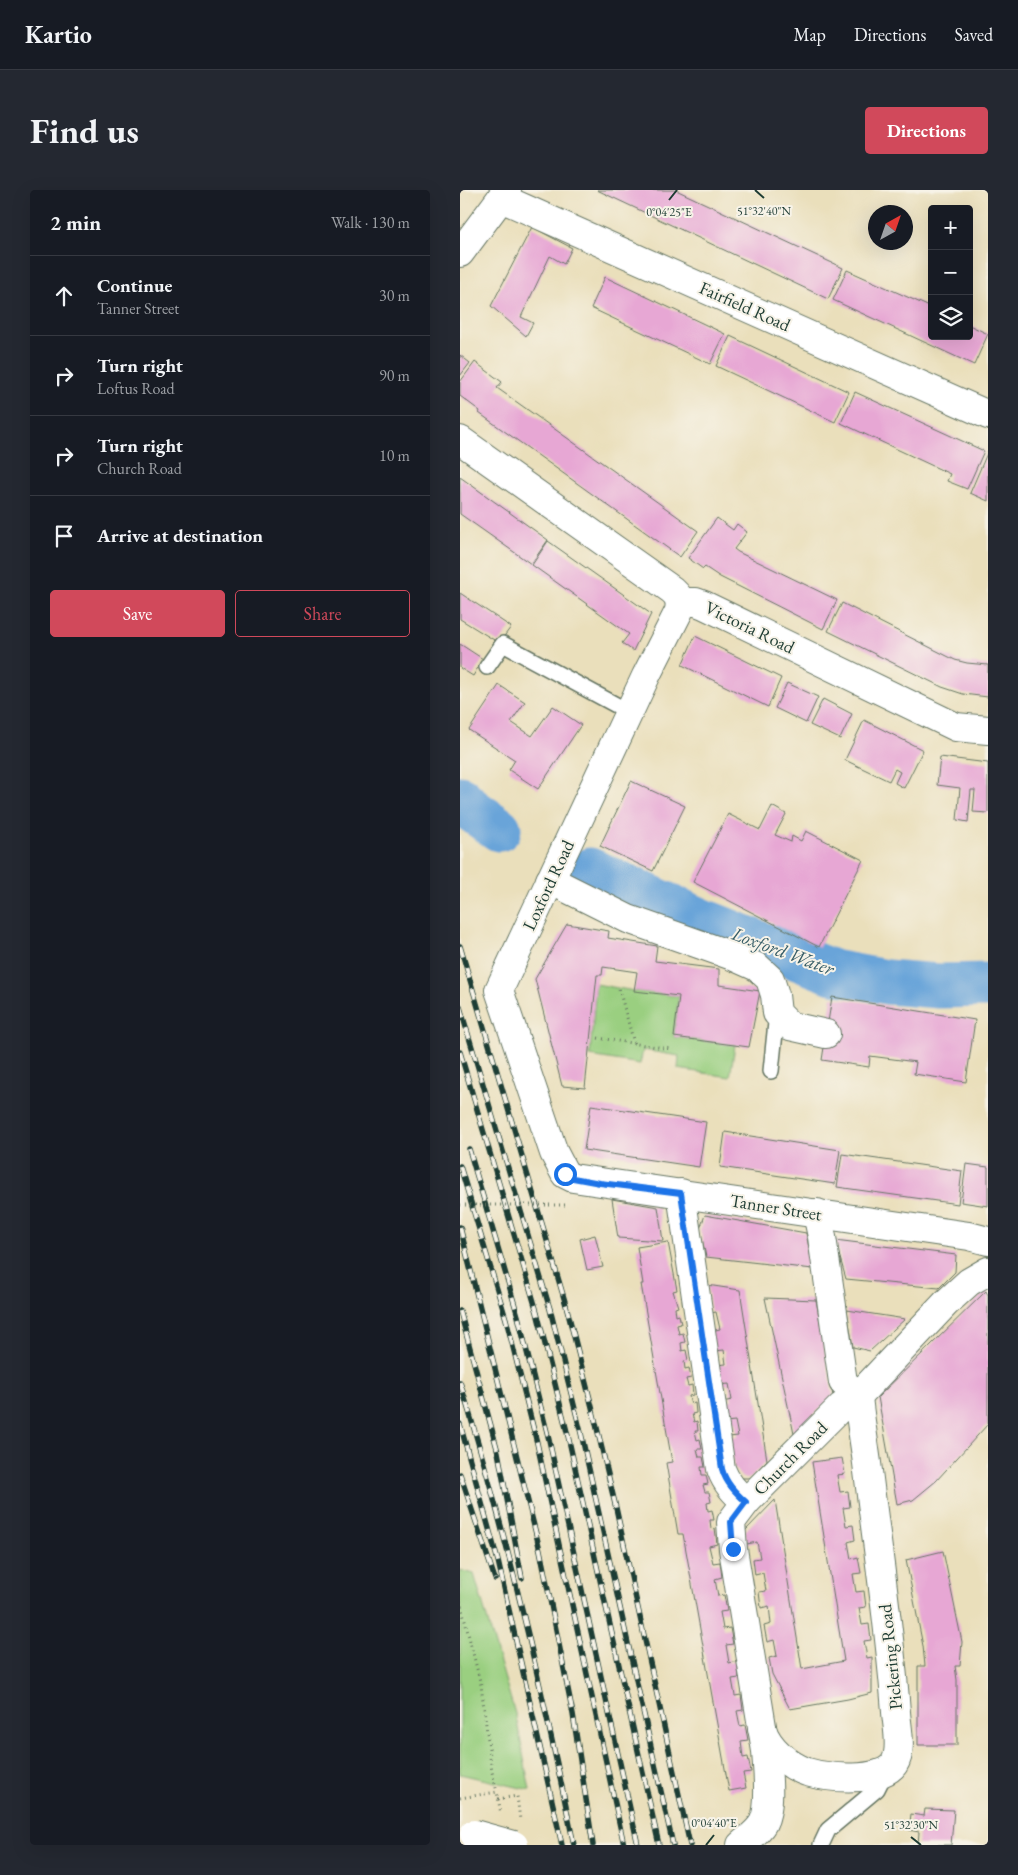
<!DOCTYPE html>
<meta charset="utf-8">
<style>
:root{--surface:#171b24;--page:#242831;--text:#f1f3f6;--muted:#9ea1a6;--line:#363941;--accent:#d1495b}
body{margin:0;font-family:"EB Garamond",serif;background:var(--page);color:var(--text)}
.controls{position:absolute;right:15px;top:15px;display:grid;overflow:hidden;border-radius:5px;box-shadow:0 5px 20px #0002}
.controls button{width:45px;height:45px;display:grid;place-items:center;padding:0;border:0;border-bottom:1px solid var(--line);background:var(--surface);color:var(--text);font:25px sans-serif}
.compass{position:absolute;left:408px;top:15px;width:45px;height:45px;border-radius:50%;background:var(--surface);box-shadow:0 5px 20px #0002;rotate:40deg}
.stop{position:absolute;width:15px;height:15px;margin:-11px;border:4px solid #1a73e8;border-radius:50%;background:#fff}
.stop.end{background:#1a73e8;border-color:#fff;box-shadow:0 1px 5px #0008}
.list{margin:0;padding:0;list-style:none}
h2{display:flex;justify-content:space-between;align-items:center;height:65px;margin:0;padding:0 20px;font-size:21px}
h2 small{font-size:16px;font-weight:400;color:var(--muted)}
.list li{display:grid;grid-template-columns:32px 1fr auto;gap:15px;align-items:center;box-sizing:border-box;height:80px;padding:0 20px;border-top:1px solid var(--line)}
.list b{display:block;font-size:19px;white-space:nowrap}
.list p{margin:0;font-size:16px;white-space:nowrap;color:var(--muted)}
.list em{font-size:16px;font-style:normal;color:var(--muted)}
.actions{display:flex;gap:10px;padding:15px 20px}
.actions a{flex:1;padding:11px 0;border:1px solid var(--accent);border-radius:5px;text-align:center;font-size:18px;color:var(--accent)}
.actions .main{background:var(--accent);color:#fff}
.icon{flex:none;width:28px;height:28px;fill:none;stroke:currentColor;stroke-width:2;stroke-linecap:round;stroke-linejoin:round}
.map{position:relative;flex:none;width:528px;height:1655px;overflow:hidden;border-radius:5px}
header{display:flex;align-items:center;gap:30px;box-sizing:border-box;height:70px;padding:0 25px;background:var(--surface);border-bottom:1px solid var(--line)}
header strong{font-size:24px}
nav{display:flex;gap:28px;margin-inline-start:auto;font-size:18px}
.intro{display:flex;align-items:center;justify-content:space-between;box-sizing:border-box;height:120px;padding:0 30px}
h1{margin:0;font-size:35px}
.button{padding:12px 22px;border-radius:5px;background:var(--accent);color:#fff;font-size:18px;font-weight:700}
main{display:flex;gap:30px;padding:0 30px}
aside{flex:1;background:var(--surface);border-radius:5px;box-shadow:0 5px 20px #0002}
.map>svg:first-child{display:block}
</style>
<header>
<strong>Kartio</strong>
<nav><a>Map</a><a>Directions</a><a>Saved</a></nav>
</header>
<div class="intro"><h1>Find us</h1><a class="button">Directions</a></div>
<main>
<aside>
<h2>2 min<small>Walk · 130 m</small></h2>
<ul class="list">
<li><svg class="icon" aria-label="ahead" viewBox="0 0 24 24"><path d="M12 20V5M6 11l6-6 6 6"/></svg><div><b>Continue</b><p>Tanner Street</p></div><em>30 m</em></li>
<li><svg class="icon" aria-label="right" viewBox="0 0 24 24"><path d="M7 20v-9h11M14 6l5 5-5 5"/></svg><div><b>Turn right</b><p>Loftus Road</p></div><em>90 m</em></li>
<li><svg class="icon" aria-label="right" viewBox="0 0 24 24"><path d="M7 20v-9h11M14 6l5 5-5 5"/></svg><div><b>Turn right</b><p>Church Road</p></div><em>10 m</em></li>
<li><svg class="icon" aria-label="arrive" viewBox="0 0 24 24"><path d="M6 21V4h12l-3 4 3 4H6"/></svg><div><b>Arrive at destination</b></div></li>
</ul>
<div class="actions"><a class="main">Save</a><a>Share</a></div>
</aside>
<div class="map">
<svg width="528" height="1655" viewBox="0 0 528 1655">
<rect width="100%" height="100%" fill="#f7f3e8"/>
<filter id="ink" filterUnits="userSpaceOnUse"><feTurbulence type="fractalNoise" baseFrequency=".02" numOctaves="2"/><feDisplacementMap in="SourceGraphic" scale="10" xChannelSelector="R" yChannelSelector="G"/><feConvolveMatrix kernelMatrix="1 2 1 2 8 2 1 2 1" color-interpolation-filters="sRGB"/></filter>
<filter id="wash" filterUnits="userSpaceOnUse"><feTurbulence type="fractalNoise" baseFrequency=".0096" numOctaves="4" result="noise"/><feDisplacementMap in="SourceGraphic" scale="20" xChannelSelector="R" yChannelSelector="G"/><feGaussianBlur stdDeviation="1.12" result="paint"/><feColorMatrix in="noise" values="0 0 0 0 0 0 0 0 0 0 0 0 0 0 0 0 0 1.4 0 .05"/><feComposite in="paint" operator="in"/></filter>
<g filter="url(#wash)">
<rect width="100%" height="100%" fill="#eadfbb"/>
<g fill="#9acf80" stroke="#5c865a">
<polygon points="136,794 174,801 219,806 214,847 275,855 270,887 218,879 219,866 183,860 180,874 130,866"/>
<polygon points="0,1380 14,1384 56,1527 70,1600 0,1584"/>
</g>
<g fill="none" stroke-linecap="round" stroke-linejoin="round">
<g stroke="#69a4d9" stroke-width="45">
<polyline points="0,608 12,620 39,639"/>
<polyline points="130,680 243,731 373,782 427,792 479,796 528,795"/>
</g>
</g>
<g id="blocks">
<g fill="#e7a7d4">
<polygon points="137,0 216,0 383,78 368,109"/>
<polygon points="72,37 112,58 104,74 90,66 61,127 73,133 66,146 31,116"/>
<polygon points="387,80 472,118 472,146 509,146 509,135 528,144 514,175 373,110"/>
<polygon points="145,87 265,144 250,174 131,118"/>
<polygon points="270,146 389,202 375,232 256,176"/>
<polygon points="0,165 10,173 0,186"/>
<polygon points="15,172 42,192 37,198 238,341 220,367 19,223 20,221 0,206 0,192"/>
<polygon points="395,202 524,261 507,299 487,291 490,284 381,233"/>
<polygon points="528,261 528,311 510,303"/>
<polygon points="0,287 88,350 71,374 0,324"/>
<polygon points="257,328 273,340 277,334 287,342 274,359 278,362 377,410 363,439 260,387 245,377 243,379 228,368"/>
<polygon points="88,351 191,424 173,461 162,453 169,444 72,375"/>
<polygon points="0,403 51,437 39,453 0,429"/>
<polygon points="382,413 495,470 507,473 528,475 528,507 503,504 482,497 368,441"/>
<polygon points="235,446 321,488 308,517 222,475"/>
<polygon points="0,454 23,469 13,486 0,478"/>
<polygon points="327,493 358,507 346,533 315,518"/>
<polygon points="39,495 65,512 51,532 72,546 93,516 121,535 78,599 49,580 55,570 9,540"/>
<polygon points="363,509 392,524 380,549 350,535"/>
<polygon points="404,530 463,560 444,598 435,593 440,582 435,579 429,591 385,570"/>
<polygon points="480,567 528,573 528,623 513,622 515,600 511,600 508,632 497,630 500,598 477,595"/>
<polygon points="171,591 225,616 193,681 140,656"/>
<polygon points="312,616 326,624 315,645 331,652 332,646 341,651 346,641 403,670 359,757 233,692 268,624 300,640"/>
<polygon points="107,734 149,741 148,748 197,756 195,771 259,779 259,795 300,801 289,857 214,847 219,806 174,801 177,782 143,777 142,785 137,785 125,898 102,896 75,789"/>
<polygon points="372,807 515,830 506,892 454,884 456,872 410,866 409,877 362,870"/>
<polygon points="131,915 246,932 239,977 124,960"/>
<polygon points="265,942 380,960 375,994 260,977"/>
<polygon points="382,964 502,981 498,1014 377,997"/>
<polygon points="506,974 528,977 528,1016 501,1012"/>
<polygon points="152,1009 198,1017 203,1051 158,1048"/>
<polygon points="245,1025 346,1043 353,1079 246,1067 240,1039"/>
<polygon points="135,1045 143,1077 127,1080 120,1049"/>
<polygon points="375,1050 496,1065 495,1082 479,1098 386,1089"/>
<polygon points="208,1052 217,1100 213,1101 218,1117 215,1118 216,1126 219,1125 221,1134 217,1135 219,1144 223,1143 225,1152 221,1153 222,1161 226,1160 228,1170 224,1171 225,1179 229,1178 231,1188 226,1189 228,1196 232,1195 233,1205 229,1206 231,1214 235,1213 236,1223 232,1224 234,1232 237,1231 238,1241 235,1241 237,1250 240,1249 242,1259 237,1259 239,1267 243,1267 245,1277 241,1277 242,1285 246,1285 248,1294 243,1295 245,1302 249,1302 251,1312 247,1313 248,1321 252,1320 254,1330 250,1330 251,1339 255,1338 257,1354 249,1356 253,1373 260,1372 262,1387 255,1389 258,1406 264,1405 267,1421 260,1422 263,1439 270,1438 273,1454 266,1455 269,1473 277,1471 279,1488 272,1489 275,1506 281,1505 283,1520 277,1521 280,1536 285,1535 288,1550 281,1551 283,1568 288,1567 291,1582 283,1583 286,1598 269,1601 223,1344 218,1344 215,1326 206,1273 212,1272 181,1094 183,1094 177,1057"/>
<polygon points="247,1095 280,1100 307,1270 291,1288 282,1288 274,1278 269,1247 278,1246 275,1231 265,1232 262,1212 272,1210 269,1194 259,1195 256,1175 266,1174 264,1160 254,1161 251,1141 260,1139 256,1122 251,1123"/>
<polygon points="526,1101 528,1105 528,1234 476,1291 453,1310 437,1314 418,1207"/>
<polygon points="305,1108 356,1110 373,1206 334,1244"/>
<polygon points="387,1120 445,1129 410,1161 393,1157"/>
<polygon points="382,1268 385,1284 377,1285 380,1302 388,1301 390,1317 383,1318 386,1336 393,1335 395,1350 388,1352 391,1369 398,1367 401,1383 393,1384 396,1402 404,1401 406,1417 399,1418 402,1435 409,1434 411,1450 404,1451 407,1468 412,1467 412,1503 388,1509 330,1519 312,1484 309,1468 317,1466 314,1450 307,1452 304,1436 311,1434 309,1416 301,1418 299,1402 306,1401 303,1383 295,1385 293,1369 300,1368 297,1352 287,1354 285,1341 315,1310 342,1479 384,1471 352,1272"/>
<polygon points="483,1361 502,1452 500,1476 495,1476 497,1490 497,1555 458,1555 458,1476 465,1476 463,1456 446,1370"/>
<polygon points="465,1619 494,1620 491,1655 458,1655 459,1642 449,1640 451,1624 464,1626"/>
</g>
</g>
</g>
<g filter="url(#ink)">
<use href="#blocks" fill-opacity="0" stroke="#667663" stroke-width="1"/>
<g fill="none" stroke-linecap="round" stroke-linejoin="round">
<defs>
<g id="lane">
<polyline points="27,477 43,454 169,522"/>
<polyline points="311,881 317,823"/>
<polyline points="361,1655 368,1640 417,1599 425,1583"/>
</g>
<g id="street">
<polyline points="41,8 528,225"/>
<polyline points="0,63 47,0"/>
<polyline points="0,250 212,400 217,405 220,412"/>
<polyline points="220,412 219,421 186,486 39,800 94,963 105,984 113,988 509,1046 528,1051"/>
<polyline points="220,412 236,412 244,415 496,537 528,540"/>
<polyline points="90,690 168,729 270,765 297,777 310,789 315,805 317,823 330,836 366,844"/>
<path d="M221 1003 261 1279C266 1293 274 1302 286 1312"/>
<path d="M302 1539C308 1558 329 1576 347 1582 367 1588 421 1593 434 1574 443 1561 437 1537 436 1522 430 1439 417 1356 407 1273 404 1251 400 1228 398 1206L383 1192 362 1047 357 1023"/>
</g>
<path id="secondary" d="M281 1655C289 1648 298 1642 303 1633 312 1616 307 1580 306 1561L273 1359 271 1332 286 1312 382 1216 398 1206 486 1113 509 1092 528 1081"/>
</defs>
<use href="#lane" stroke="#667663" stroke-width="18"/>
<use href="#street" stroke="#667663" stroke-width="30"/>
<use href="#secondary" stroke="#667663" stroke-width="30"/>
<g stroke="#667663" stroke-width="3" stroke-dasharray="1 4" stroke-linecap="butt">
<polyline points="159,799 174,853"/>
<polyline points="138,848 211,859"/>
<polyline points="89,1015 106,1015"/>
<polyline points="0,1411 21,1495 32,1582 37,1602"/>
<polyline points="0,1608 37,1602 41,1624"/>
<polyline points="38,1609 57,1606 60,1630"/>
</g>
<use href="#lane" stroke="#fff" stroke-width="15"/>
<use href="#street" stroke="#fff" stroke-width="28"/>
<use href="#secondary" stroke="#fff" stroke-width="28"/>
<defs>
<g id="rail">
<polyline points="0,756 106,1115 132,1217 156,1318 230,1655"/>
<polyline points="0,817 90,1119 121,1243 213,1655"/>
<polyline points="0,862 77,1122 108,1246 199,1655"/>
<polyline points="9,959 58,1126 89,1250 178,1655"/>
<polyline points="0,976 46,1129 77,1253 164,1655"/>
<polyline points="0,1037 80,1360 113,1524 133,1655"/>
<polyline points="0,1121 38,1262 62,1388"/>
<path d="M0 1192C47 1344 82 1499 114 1655"/>
<polyline points="0,1234 38,1371 102,1655"/>
<polyline points="0,1284 35,1389"/>
</g>
</defs>
<use href="#rail" stroke="#1f3d34" stroke-width="5.5"/>
<use href="#rail" stroke="#f7f3e8" stroke-width="4" stroke-dasharray="11" stroke-linecap="butt"/>
<defs>
<polyline id="secondary-bridge" points="14,1644 54,1655"/>
</defs>
<use href="#secondary-bridge" stroke="#667663" stroke-width="30" stroke-linecap="butt"/>
<polyline stroke="#667663" stroke-width="3" stroke-dasharray="1 4" stroke-linecap="butt" points="0,1015 89,1015"/>
<use href="#secondary-bridge" stroke="#fff" stroke-width="28"/>
</g>
</g>
<g fill="none" stroke-linecap="round" stroke-linejoin="round" filter="url(#ink)">
<path stroke="#1a73e8" stroke-width="6" d="M105 984 113 988 140 993 221 1003 262 1279C266 1293 275 1302 286 1312L271 1332 273 1359"/>
</g>
<path fill="none" stroke="#1f3d34" stroke-width="2" d="M295 0 304 8M209 10 217 0M451 1647 461 1655M246 1655 254 1645"/>
<g text-anchor="middle" dominant-baseline="central" stroke-width="4" stroke-linejoin="round" paint-order="stroke">
<g font-size="18" fill="#1f3d34" stroke="#f7f3e8">
<text transform="translate(285 116) rotate(24)">Fairfield Road</text>
<text transform="translate(290 437) rotate(26)">Victoria Road</text>
<text transform="translate(88 695) rotate(-65)">Loxford Road</text>
<text transform="translate(316 1017) rotate(9)">Tanner Street</text>
<text transform="translate(330 1268) rotate(-45)">Church Road</text>
<text transform="translate(430 1467) rotate(-96)">Pickering Road</text>
</g>
<g font-size="19" font-style="italic" fill="#355c66" stroke="#f7f3e8">
<text transform="translate(323 761) rotate(20)">Loxford Water</text>
</g>
</g>
<g font-size="12" text-anchor="middle" fill="#1f3d34" stroke="#f7f3e8" stroke-width="4" stroke-linejoin="round" paint-order="stroke">
<text x="304" y="25">51°32'40"N</text>
<text x="209" y="26">0°04'25"E</text>
<text x="254" y="1637">0°04'40"E</text>
<text x="451" y="1639">51°32'30"N</text>
</g>
</svg>
<div class="controls">
<button>+</button>
<button>−</button>
<button><svg class="icon" aria-label="layers" viewBox="0 0 24 24"><path d="M12 4l9 5-9 5-9-5zM3 14l9 5 9-5"/></svg></button>
</div>
<svg class="compass" viewBox="-18 -18 36 36"><path d="M0-13l5 13h-10z" fill="#e53935"/><path d="M0 13l5-13h-10z" fill="#9ea1a6"/></svg>
<div class="stop" style="left:105px;top:984px"></div>
<div class="stop end" style="left:273px;top:1359px"></div>
</div>
</main>
